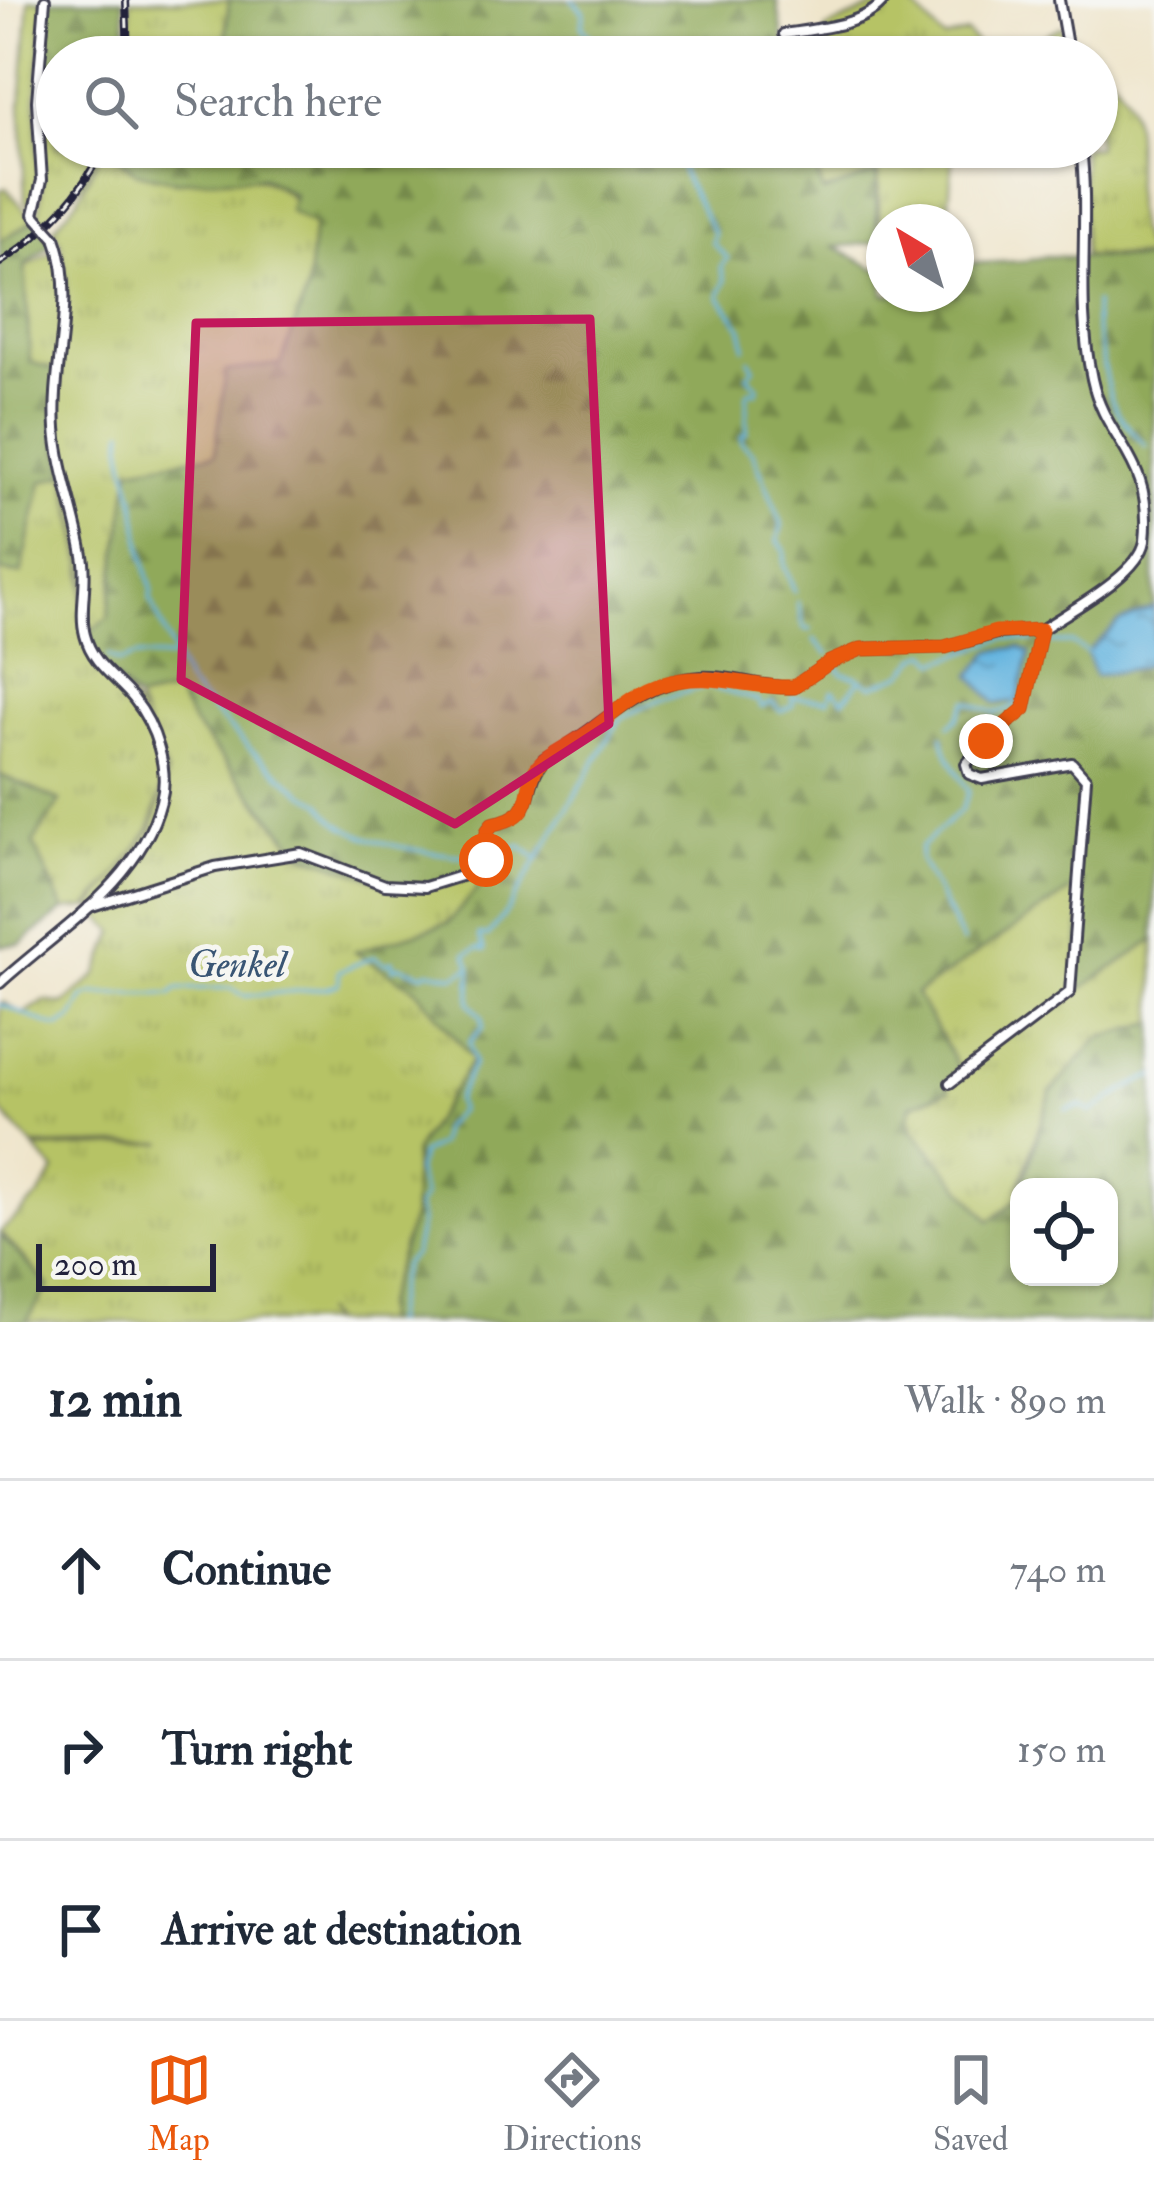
<!DOCTYPE html>
<meta charset="utf-8">
<style>
:root{--surface:#fff;--page:#f6f6f7;--text:#1f2937;--muted:#747a83;--line:#e0e1e3;--accent:#ea580c}
body{margin:0;font-family:"IM FELL Double Pica",serif;background:var(--page);color:var(--text)}
.controls{position:absolute;right:36px;bottom:36px;display:grid;overflow:hidden;border-radius:24px;box-shadow:0 3px 9px #0004}
.controls button{width:108px;height:108px;display:grid;place-items:center;padding:0;border:0;border-bottom:3px solid var(--line);background:var(--surface);color:var(--text);font:60px sans-serif}
.compass{position:absolute;left:866px;top:204px;width:108px;height:108px;border-radius:50%;background:var(--surface);box-shadow:0 3px 9px #0004;rotate:322deg}
.scale{position:absolute;left:36px;bottom:30px;width:180px;box-sizing:border-box;padding-left:12px;border:6px solid #22223b;border-top:0;font-size:33px;line-height:42px;white-space:nowrap;color:#22223b;-webkit-text-stroke:9px #f6f6f2;paint-order:stroke}
.stop{position:absolute;width:36px;height:36px;margin:-27px;border:9px solid #ea580c;border-radius:50%;background:#fff}
.stop.end{background:#ea580c;border-color:#fff;box-shadow:0 3px 12px #0008}
.list{margin:0;padding:0;list-style:none}
h2{display:flex;justify-content:space-between;align-items:center;height:156px;margin:0;padding:0 48px;font-size:51px}
h2 small{font-size:39px;font-weight:400;color:var(--muted)}
.list li{display:grid;grid-template-columns:78px 1fr auto;gap:36px;align-items:center;box-sizing:border-box;height:180px;padding:0 48px;border-top:3px solid var(--line)}
.list b{display:block;font-size:45px;white-space:nowrap}
.list em{font-size:39px;font-style:normal;color:var(--muted)}
.icon{flex:none;width:66px;height:66px;fill:none;stroke:currentColor;stroke-width:2;stroke-linecap:round;stroke-linejoin:round}
.map{position:relative;flex:none;width:1154px;height:1322px;overflow:hidden}
.search{position:absolute;background:var(--surface);box-shadow:0 3px 9px #0004;left:36px;right:36px;top:36px;height:132px;display:flex;align-items:center;gap:30px;box-sizing:border-box;padding:0 42px;border-radius:66px;color:var(--muted);font-size:45px}
.sheet{height:696px;background:var(--surface)}
nav{display:flex;justify-content:space-around;align-items:center;box-sizing:border-box;height:168px;border-top:3px solid var(--line);background:var(--surface);font-size:33px;color:var(--muted)}
nav a{display:grid;justify-items:center;gap:6px}
nav .on{color:var(--accent)}
.map>svg:first-child{display:block}
</style>
<div class="map">
<svg width="1154" height="1322" viewBox="0 0 1154 1322">
<defs>
<pattern id="grass-tufts" width="24" height="20" patternUnits="userSpaceOnUse" patternTransform="scale(3)"><rect width="24" height="20" fill="#b6c365"/><path d="M3 7l-1-3M5 7V3M7 7l1-3M15 17l-1-3M17 17v-4M19 17l1-3" fill="none" stroke="#9ca759"/></pattern>
<pattern id="forest-firs" width="22" height="20" patternUnits="userSpaceOnUse" patternTransform="scale(3)"><rect width="22" height="20" fill="#90a95a"/><path d="M5 1l3.5 6h-7zM16 11l3.5 6h-7z" fill="#75894c"/></pattern>
<pattern id="water-ripples" width="26" height="14" patternUnits="userSpaceOnUse" patternTransform="scale(3)"><rect width="26" height="14" fill="#64b4df"/><path d="M2 4q2-2 4 0t4 0M15 11q2-2 4 0t4 0" fill="none" stroke="#5292b6"/></pattern>
</defs>
<rect width="100%" height="100%" fill="#f6f6f2"/>
<filter id="ink" filterUnits="userSpaceOnUse"><feTurbulence type="fractalNoise" baseFrequency=".00833" numOctaves="2"/><feDisplacementMap in="SourceGraphic" scale="24" xChannelSelector="R" yChannelSelector="G"/><feConvolveMatrix kernelMatrix="1 2 1 2 8 2 1 2 1" color-interpolation-filters="sRGB"/></filter>
<filter id="wash" filterUnits="userSpaceOnUse"><feTurbulence type="fractalNoise" baseFrequency=".004" numOctaves="4" result="noise"/><feDisplacementMap in="SourceGraphic" scale="48" xChannelSelector="R" yChannelSelector="G"/><feGaussianBlur stdDeviation="2.7" result="paint"/><feColorMatrix in="noise" values="0 0 0 0 0 0 0 0 0 0 0 0 0 0 0 0 0 1.4 0 .05"/><feComposite in="paint" operator="in"/></filter>
<g filter="url(#wash)">
<rect width="100%" height="100%" fill="#efe5cb"/>
<g fill="url(#grass-tufts)" stroke="#6c7250" stroke-width="3">
<polygon points="29,0 44,0 36,100 38,177 31,207 25,201 21,104"/>
<polygon points="130,0 229,0 224,57 132,57"/>
<polygon points="889,0 908,0 944,39 967,33 988,57 820,57 826,29"/>
<polygon points="1062,26 1067,57 1005,57"/>
<path d="M1097 59C1108 73 1125 90 1130 106 1145 154 1121 214 1150 256H1084L1082 147H1097Z"/>
<polygon points="39,117 57,120 57,147 102,147 84,181 43,223 38,216 43,180"/>
<path d="M104 147C117 154 127 170 143 174 220 195 259 144 314 224L307 291 281 364 226 371 215 455 131 468 108 618 86 634V566L57 429 67 282 60 241 53 229 77 200Z"/>
<polygon points="810,147 954,147 947,222 884,222 884,273 881,272 878,173 823,192"/>
<polygon points="6,188 34,220 0,241 0,190"/>
<polygon points="53,251 65,281 59,371 30,363 25,267"/>
<polygon points="65,474 83,565 83,636 146,720 165,776 150,829 117,875 87,908 64,910 33,843 59,801 0,775 0,571 21,574 42,481"/>
<polygon points="175,692 194,725 301,854 424,888 469,878 503,860 448,923 356,952 416,989 473,1059 414,1152 413,1216 383,1307 383,1322 331,1322 322,1311 328,1322 26,1322 49,1286 0,1232 39,1196 55,1171 35,1149 165,1143 33,1146 0,1110 0,1004 3,1002 23,1014 45,1001 64,1004 97,975 115,932 91,908 152,829 167,775 137,700"/>
<polygon points="1084,881 1077,991 1154,940 1154,1023 1099,1038 1051,1092 1019,1187 1019,1199 990,1222 910,1127 911,1105 948,1089 916,994"/>
</g>
<g fill="url(#forest-firs)" stroke="#59664a" stroke-width="3">
<polygon points="47,0 123,0 128,51 127,57 57,57 57,120 39,117"/>
<polygon points="229,0 777,0 785,48 822,51 820,57 224,57"/>
<polygon points="108,147 810,147 823,192 877,173 876,243 834,247 884,273 884,294 956,294 956,264 1025,261 1046,256 1154,259 1154,607 1118,623 1142,667 1154,661 1154,940 1076,992 1083,882 916,994 960,1070 946,1084 949,1090 911,1105 910,1127 990,1221 1019,1198 1019,1277 1109,1277 1109,1187 1022,1187 1051,1092 1099,1038 1154,1023 1154,1322 383,1322 383,1307 413,1216 414,1152 473,1059 416,989 355,952 448,923 500,862 425,886 386,883 301,852 194,725 175,692 137,700 101,666 86,634 108,618 131,468 215,454 226,371 281,364 307,291 314,225 289,210 294,195 263,177 175,181 135,172"/>
<polygon points="34,220 53,242 25,265 30,362 59,371 54,428 65,474 42,482 21,574 0,571 0,241"/>
<polygon points="0,775 60,801 33,843 64,910 21,944 0,946"/>
<polygon points="0,1235 49,1286 26,1322 0,1322"/>
</g>
<g fill="url(#water-ripples)" stroke="#436b8d" stroke-width="3">
<polygon points="1154,607 1154,661 1142,667 1095,676 1087,653 1118,623"/>
<polygon points="1020,647 1030,653 1018,701 996,704 971,675 991,651"/>
</g>
<g fill="none" stroke-linecap="round" stroke-linejoin="round">
<g stroke="#64b4df" stroke-width="3">
<polyline points="573,0 584,13 582,27 598,44 601,57"/>
<polyline points="677,147 682,173 714,233 712,243 728,258 721,266 725,281 719,296 742,328 745,348"/>
<path d="M1095 303C1092 323 1097 333 1101 351 1109 399 1110 410 1146 446"/>
<polyline points="749,359 754,368 748,375 758,387 756,393 751,390 747,394 747,432 741,437 742,443 753,453 782,524 778,541 785,550 784,565 795,592"/>
<path d="M124 430C120 468 134 482 137 515 140 541 144 565 152 590L150 598 187 684 252 751 304 794 322 803C339 844 431 853 473 857L481 844"/>
<polyline points="798,602 804,628 811,630"/>
<polyline points="814,639 828,654"/>
<polyline points="1049,642 1072,643 1088,653"/>
<polyline points="108,656 120,662 137,656 176,658"/>
<polyline points="836,665 842,673 858,677"/>
<polyline points="949,725 957,719 966,701 995,713 1013,708 1015,702"/>
<path d="M943 736C945 758 959 772 969 792L962 809 921 847 920 859 963 942"/>
<polyline points="497,848 521,846 538,859"/>
<path d="M0 1005C22 1010 37 1023 59 1027L72 1019 84 997 93 994H171L177 989 231 988 245 996 327 988 339 984V971L374 957 386 964 392 961 393 969 399 966 424 974 428 971 455 976 471 967 466 954 478 948 485 950 479 935 488 936 507 911 621 718 658 700 706 686 759 701 761 707 772 702 781 712 793 705 792 697 828 700 833 690 844 700 860 679 872 686 903 674 919 656 928 653 937 662 1005 638 1033 641"/>
<path d="M1066 1110 1081 1106 1091 1112C1112 1099 1131 1084 1154 1076"/>
<polyline points="392,1322 398,1284 404,1263 414,1254 421,1221 417,1206 424,1197 416,1171 421,1154 439,1144 442,1128 459,1111 456,1100 474,1063 469,1042 483,1027 482,1017 470,1003 471,969"/>
</g>
</g>
</g>
<g filter="url(#ink)">
<g fill="none" stroke-linecap="round" stroke-linejoin="round">
<defs>
<g id="street">
<polyline points="1059,0 1069,57"/>
<path d="M784 34C814 29 865 26 884 0"/>
<polyline points="38,219 34,214 42,180 37,101 45,0"/>
<path d="M1041 630C1069 611 1139 575 1145 541 1154 457 1106 444 1092 379 1075 302 1090 224 1081 147"/>
<path d="M89 907 215 867 301 853 385 885 425 887 480 870 486 860 487 832 492 824C540 815 520 791 544 760 598 732 636 681 701 677 732 675 763 689 794 687L830 662 861 649 945 647 996 633 1041 630"/>
<path d="M0 983C57 931 141 881 161 801 170 769 155 725 134 699 117 678 92 664 85 635 79 613 87 586 84 562 78 518 59 473 56 428 51 365 78 300 55 238"/>
<polyline points="950,1083 1070,992 1086,779 1072,763 982,779 969,774 966,764 986,741 1024,709 1041,630"/>
</g>
</defs>
<use href="#street" stroke="#413f51" stroke-width="14"/>
<use href="#street" stroke="#fff" stroke-width="8"/>
<defs>
<g id="rail">
<polyline points="126,0 128,57"/>
<path d="M0 263C45 234 80 196 104 147"/>
</g>
</defs>
<use href="#rail" stroke="#22223b" stroke-width="8"/>
<use href="#rail" stroke="#f6f6f2" stroke-width="3" stroke-dasharray="9" stroke-linecap="butt"/>
<defs>
<polyline id="street-bridge" points="38,219 55,238"/>
</defs>
<use href="#street-bridge" stroke="#413f51" stroke-width="14" stroke-linecap="butt"/>
<use href="#street-bridge" stroke="#fff" stroke-width="8"/>
</g>
</g>
<g fill="none" stroke-linecap="round" stroke-linejoin="round" filter="url(#ink)">
<path stroke="#ea580c" stroke-width="15" d="M486 860 487 832 492 824C546 815 515 782 546 759 558 750 573 743 586 734 612 716 633 693 664 684 710 670 750 689 794 687L830 662 861 649 945 647 996 632 1041 630 1024 709 986 741"/>
</g>
<path fill="#c2185b" fill-opacity="0.2" stroke="#c2185b" stroke-width="9" stroke-linejoin="round" d="M590 319 609 724 455 824 181 680 196 323Z"/>
<g text-anchor="middle" dominant-baseline="central" stroke-width="10" stroke-linejoin="round" paint-order="stroke">
<g font-size="39" font-style="italic" fill="#395574" stroke="#f6f6f2">
<text x="237" y="964">Genkel</text>
</g>
</g>
</svg>
<div class="controls">
<button><svg class="icon" aria-label="locate" viewBox="0 0 24 24"><circle cx="12" cy="12" r="6"/><path d="M12 2v4M12 18v4M2 12h4M18 12h4"/></svg></button>
</div>
<svg class="compass" viewBox="-18 -18 36 36"><path d="M0-13l5 13h-10z" fill="#e53935"/><path d="M0 13l5-13h-10z" fill="#747a83"/></svg>
<div class="scale">200 m</div>
<div class="stop" style="left:486px;top:860px"></div>
<div class="stop end" style="left:986px;top:741px"></div>
<div class="search"><svg class="icon" aria-label="search" viewBox="0 0 24 24"><circle cx="10" cy="10" r="6"/><path d="M15 15l6 6"/></svg>Search here</div>
</div>
<section class="sheet">
<h2>12 min<small>Walk · 890 m</small></h2>
<ul class="list">
<li><svg class="icon" aria-label="ahead" viewBox="0 0 24 24"><path d="M12 20V5M6 11l6-6 6 6"/></svg><div><b>Continue</b></div><em>740 m</em></li>
<li><svg class="icon" aria-label="right" viewBox="0 0 24 24"><path d="M7 20v-9h11M14 6l5 5-5 5"/></svg><div><b>Turn right</b></div><em>150 m</em></li>
<li><svg class="icon" aria-label="arrive" viewBox="0 0 24 24"><path d="M6 21V4h12l-3 4 3 4H6"/></svg><div><b>Arrive at destination</b></div></li>
</ul>
</section>
<nav>
<a class="on"><svg class="icon" aria-label="map" viewBox="0 0 24 24"><path d="M3 6l6-2 6 2 6-2v14l-6 2-6-2-6 2zM9 4v14M15 6v14"/></svg>Map</a>
<a><svg class="icon" aria-label="directions" viewBox="0 0 24 24"><path d="M12 3l9 9-9 9-9-9zM9 14v-3h6M13 9l2 2-2 2"/></svg>Directions</a>
<a><svg class="icon" aria-label="saved" viewBox="0 0 24 24"><path d="M7 4h10v16l-5-4-5 4z"/></svg>Saved</a>
</nav>
